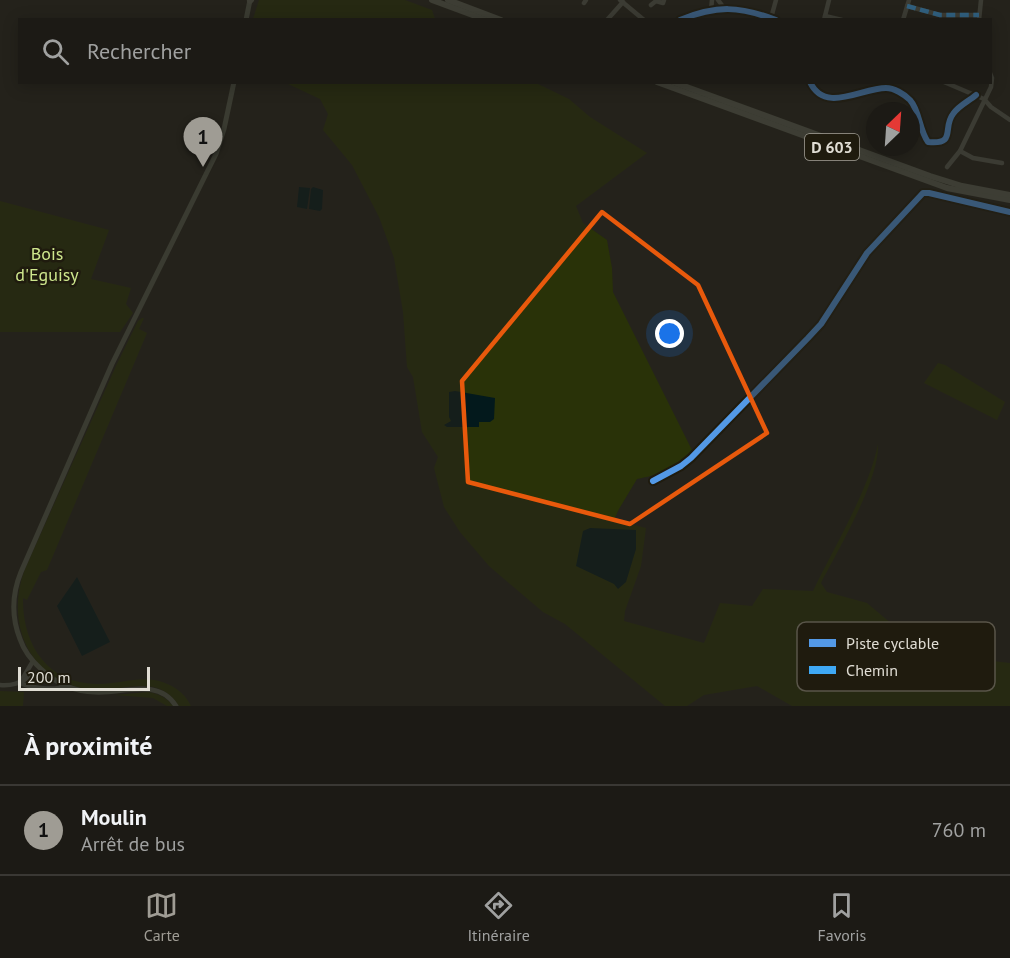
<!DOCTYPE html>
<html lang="fr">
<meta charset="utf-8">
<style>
:root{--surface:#1c1a15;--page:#292722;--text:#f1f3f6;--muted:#a0a1a0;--line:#3a3834;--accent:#9f9c94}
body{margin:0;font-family:"PT Sans",sans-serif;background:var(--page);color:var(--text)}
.compass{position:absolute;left:866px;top:102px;width:54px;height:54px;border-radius:50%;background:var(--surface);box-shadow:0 3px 15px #0003;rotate:25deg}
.scale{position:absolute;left:18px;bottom:15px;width:132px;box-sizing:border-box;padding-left:6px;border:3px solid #e0ddd4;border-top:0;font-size:16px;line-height:21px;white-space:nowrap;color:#e0ddd4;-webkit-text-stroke:4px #1f1b0e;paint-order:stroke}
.you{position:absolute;left:670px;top:334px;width:21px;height:21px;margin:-15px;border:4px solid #fff;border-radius:50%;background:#1a73e8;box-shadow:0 0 0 9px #1a73e833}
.badge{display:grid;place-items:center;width:39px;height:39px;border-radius:50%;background:var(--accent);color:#111;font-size:20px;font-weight:700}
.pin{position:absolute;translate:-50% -50px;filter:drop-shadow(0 2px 3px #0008)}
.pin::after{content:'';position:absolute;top:32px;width:21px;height:18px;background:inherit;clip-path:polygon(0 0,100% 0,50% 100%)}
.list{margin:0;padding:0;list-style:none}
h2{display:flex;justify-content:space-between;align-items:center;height:78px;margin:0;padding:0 24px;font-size:26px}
h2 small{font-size:20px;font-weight:400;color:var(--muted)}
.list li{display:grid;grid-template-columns:39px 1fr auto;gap:18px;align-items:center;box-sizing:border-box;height:90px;padding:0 24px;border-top:2px solid var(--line)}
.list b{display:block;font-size:22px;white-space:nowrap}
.list p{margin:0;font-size:20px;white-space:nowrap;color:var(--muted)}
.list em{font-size:20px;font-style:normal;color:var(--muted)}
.icon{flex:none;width:33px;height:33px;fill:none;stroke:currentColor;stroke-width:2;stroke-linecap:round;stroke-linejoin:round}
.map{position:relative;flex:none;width:1010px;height:706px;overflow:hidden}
.search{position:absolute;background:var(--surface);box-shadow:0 3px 15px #0003;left:18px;right:18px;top:18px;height:66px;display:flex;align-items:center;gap:15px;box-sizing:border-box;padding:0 21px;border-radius:0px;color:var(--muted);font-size:22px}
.sheet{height:168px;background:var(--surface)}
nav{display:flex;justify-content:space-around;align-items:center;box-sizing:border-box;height:84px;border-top:2px solid var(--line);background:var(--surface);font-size:16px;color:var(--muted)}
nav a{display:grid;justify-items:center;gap:3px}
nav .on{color:var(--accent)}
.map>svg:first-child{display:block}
</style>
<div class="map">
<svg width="1010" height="706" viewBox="0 0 1010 706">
<rect width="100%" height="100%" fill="#25231c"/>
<g fill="#293208">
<polygon points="259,0 405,0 432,10 435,19 253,19"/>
<path d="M286 83H536L569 99 590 117 647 153 576 206 583 223 607 240 612 268 613 292 692 450C678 468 659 475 637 479L619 509 614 520 646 528 641 566 625 611 624 621 704 643 720 603 752 606 763 589 813 591C834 547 869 490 878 444 880 479 838 550 821 583L827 592 867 603 918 646 939 655 1010 663V706H792L757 686 704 695 687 706H665L565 624 543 612 489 566 460 532 444 507 434 468 438 457 422 432 413 377 407 367 403 312 394 258 379 217 352 165 323 130 328 114 320 99Z"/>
<polygon points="0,201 109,230 91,279 131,288 126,304 133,313 120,332 0,332"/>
<path d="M142 318H144L139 329 147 333 47 570 41 572 27 600 23 598C22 646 49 685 99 684 117 684 137 677 154 680 170 683 184 691 191 706H179C156 670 120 695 86 689 27 679 5 620 25 569L116 366 138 321Z"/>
<polygon points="938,363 945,365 1005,402 997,420 924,383"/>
<polygon points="0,691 24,692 23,706 0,706"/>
<path d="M148 692C159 694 166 697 173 706H167L153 698 115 695Z"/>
</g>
<g fill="#03191c">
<polygon points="299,187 310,188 307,209 297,207"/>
<polygon points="313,187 323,190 322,209 320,211 309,209 311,189"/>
<polygon points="455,391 495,398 494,419 490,422 479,422 479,427 447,427 444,425 451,421 449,417 449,392"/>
<polygon points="590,528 636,530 636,549 626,582 618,589 614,584 576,566 583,531"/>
<polygon points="77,577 110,642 82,656 57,606"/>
</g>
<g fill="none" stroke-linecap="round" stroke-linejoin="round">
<g stroke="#575950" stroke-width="4.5">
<polyline points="620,0 644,20"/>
<polyline points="718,0 724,8"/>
<polyline points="584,3 586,0"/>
<polyline points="651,5 656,1 663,3 664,0"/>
<polyline points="907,6 940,15 979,15"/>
<polyline points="711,10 712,0"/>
<polyline points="825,16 842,20"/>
<polyline points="771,18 776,0"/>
<polyline points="607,20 623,2"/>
<path d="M680 20C717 5 739 6 776 20"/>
<polyline points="824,20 829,0"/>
<polyline points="903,20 909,0"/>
<polyline points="979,20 981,0"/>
<path d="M810 82C825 114 861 88 886 88 894 88 904 94 910 100 920 111 919 130 928 142 957 145 942 128 953 114 958 106 969 101 976 95"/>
<polyline points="944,82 984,99 991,107 1010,120"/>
<polyline points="960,151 973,158 1002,163"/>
<polyline points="947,167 960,151 991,87 992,78 990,73"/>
<polyline points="653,481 681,466 691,458 808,338 821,324 867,253 923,193 929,193 1010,212"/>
<path d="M20 683C32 688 54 691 66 686"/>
<polyline points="20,683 33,661"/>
<path d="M0 685C23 687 28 673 44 673"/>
</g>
<g stroke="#55594c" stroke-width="5">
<polyline points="246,20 250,0"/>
<path d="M176 706C158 677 122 694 95 692 75 692 55 683 41 669 32 661 24 651 20 639 11 616 12 594 21 572L112 364 216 154 224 129 234 82"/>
</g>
<g stroke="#5b5e52" stroke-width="6">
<polyline points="432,0 486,20"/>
<polyline points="448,0 501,20"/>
<polyline points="250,1 251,0"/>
<polyline points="657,82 947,188 1010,200"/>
<polyline points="673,82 930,176 962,186 1010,195"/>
</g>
<polyline stroke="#3fa9f5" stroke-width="4.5" stroke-dasharray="9 4.5" stroke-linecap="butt" points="907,6 940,15 979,15"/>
<defs>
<g id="cycleway">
<path d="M680 20C717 5 739 6 776 20"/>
<path d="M810 82C825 114 861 88 886 88 894 88 904 94 910 100 920 111 919 130 928 142 957 145 942 128 953 114 958 106 969 101 976 95"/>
<polyline points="653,481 681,466 691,458 808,338 821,324 867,253 923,193 929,193 1010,212"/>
</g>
</defs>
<use href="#cycleway" stroke="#1f1b0e" stroke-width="10"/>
<use href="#cycleway" stroke="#5399e6" stroke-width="6"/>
</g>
<path d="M0 0H1010V706H0ZM602 212 698 285 767 433 630 524 468 482 462 381Z" fill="#25231c" fill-opacity=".55" fill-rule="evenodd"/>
<path fill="none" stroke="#e8590c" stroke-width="4.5" stroke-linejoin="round" d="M602 212 698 285 767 433 630 524 468 482 462 381Z"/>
<g text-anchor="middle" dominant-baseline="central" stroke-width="5" stroke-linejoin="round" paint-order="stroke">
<rect fill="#1f1b0e" stroke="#a6a399" stroke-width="1.5" x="805" y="134" width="54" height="26" rx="4.5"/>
<g font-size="16" font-weight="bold" fill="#e0ddd4">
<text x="832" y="147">D 603</text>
</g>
<g font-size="18" fill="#cee68d" stroke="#1f1b0e">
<text x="47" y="253">Bois<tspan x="47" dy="21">d'Eguisy</tspan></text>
</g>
</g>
<rect x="797" y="622" width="198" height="69" rx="9" fill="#1f1b0e" stroke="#595549" stroke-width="1.5"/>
<rect x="809" y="639" width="27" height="8" fill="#5399e6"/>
<rect x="809" y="666" width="27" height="8" fill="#3fa9f5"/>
<g font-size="16" fill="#e0ddd4">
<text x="846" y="649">Piste cyclable</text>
<text x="846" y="676">Chemin</text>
</g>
</svg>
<svg class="compass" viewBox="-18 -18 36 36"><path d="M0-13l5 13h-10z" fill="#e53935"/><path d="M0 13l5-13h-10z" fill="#a0a1a0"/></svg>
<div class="scale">200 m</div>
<div class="you"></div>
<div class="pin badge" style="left:203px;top:167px">1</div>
<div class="search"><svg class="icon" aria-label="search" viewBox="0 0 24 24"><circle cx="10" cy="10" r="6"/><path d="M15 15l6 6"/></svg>Rechercher</div>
</div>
<section class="sheet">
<h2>À proximité<small></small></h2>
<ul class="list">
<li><span class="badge">1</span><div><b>Moulin</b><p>Arrêt de bus</p></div><em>760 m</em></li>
</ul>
</section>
<nav>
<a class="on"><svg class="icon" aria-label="map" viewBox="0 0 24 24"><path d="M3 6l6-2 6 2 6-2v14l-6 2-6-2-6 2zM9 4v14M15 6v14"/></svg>Carte</a>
<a><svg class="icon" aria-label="directions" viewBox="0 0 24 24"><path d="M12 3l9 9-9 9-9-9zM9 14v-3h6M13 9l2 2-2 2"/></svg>Itinéraire</a>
<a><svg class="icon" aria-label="saved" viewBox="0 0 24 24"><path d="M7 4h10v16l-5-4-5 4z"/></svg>Favoris</a>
</nav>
